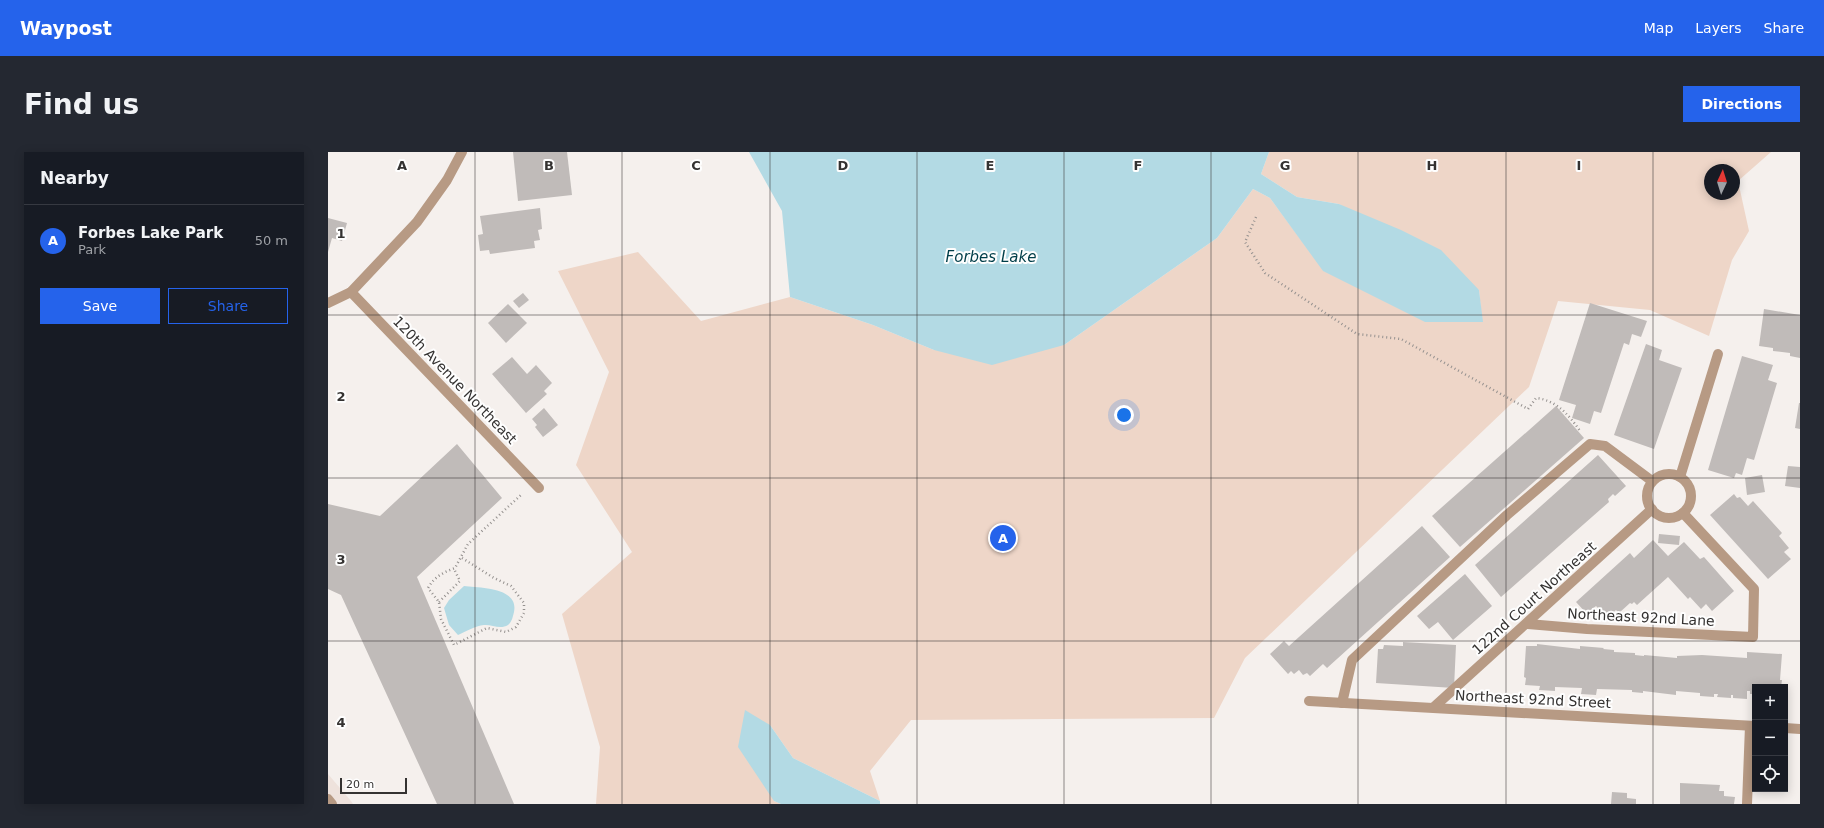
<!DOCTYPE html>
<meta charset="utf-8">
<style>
:root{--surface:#171b24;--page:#242831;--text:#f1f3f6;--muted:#9ea1a6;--line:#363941;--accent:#2563eb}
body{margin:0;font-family:"DejaVu Sans",sans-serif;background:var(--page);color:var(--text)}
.controls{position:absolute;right:12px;bottom:12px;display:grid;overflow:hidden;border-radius:0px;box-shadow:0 2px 10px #0003}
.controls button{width:36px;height:36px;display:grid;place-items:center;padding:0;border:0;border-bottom:1px solid var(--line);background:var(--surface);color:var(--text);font:20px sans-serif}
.compass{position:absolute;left:1376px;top:12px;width:36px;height:36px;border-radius:50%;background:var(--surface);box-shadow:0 2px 10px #0003;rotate:4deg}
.scale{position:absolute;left:12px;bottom:10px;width:67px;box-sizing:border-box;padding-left:4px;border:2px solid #343231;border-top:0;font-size:11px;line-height:14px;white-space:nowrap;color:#343231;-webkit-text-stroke:3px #fefefe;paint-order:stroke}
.you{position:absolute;left:796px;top:263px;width:14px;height:14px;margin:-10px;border:3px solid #fff;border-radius:50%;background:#1a73e8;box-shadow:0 0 0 6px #1a73e833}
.badge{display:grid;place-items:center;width:26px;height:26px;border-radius:50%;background:var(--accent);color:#fff;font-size:13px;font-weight:700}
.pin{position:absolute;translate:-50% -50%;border:2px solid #fff;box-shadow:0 1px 4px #0006}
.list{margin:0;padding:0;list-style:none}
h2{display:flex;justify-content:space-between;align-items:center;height:52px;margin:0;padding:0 16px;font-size:17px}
h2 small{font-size:13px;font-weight:400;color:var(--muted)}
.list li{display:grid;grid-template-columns:26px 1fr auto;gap:12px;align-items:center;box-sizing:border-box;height:72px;padding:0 16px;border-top:1px solid var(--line)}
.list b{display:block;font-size:15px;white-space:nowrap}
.list p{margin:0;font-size:13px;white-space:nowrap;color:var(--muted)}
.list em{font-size:13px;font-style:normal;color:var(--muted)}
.actions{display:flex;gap:8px;padding:12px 16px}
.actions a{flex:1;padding:9px 0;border:1px solid var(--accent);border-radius:0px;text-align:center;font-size:14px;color:var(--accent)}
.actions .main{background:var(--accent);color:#fff}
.icon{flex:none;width:22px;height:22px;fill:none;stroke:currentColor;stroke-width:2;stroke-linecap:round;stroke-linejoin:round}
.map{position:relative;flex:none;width:1472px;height:652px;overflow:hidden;border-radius:0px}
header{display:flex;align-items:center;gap:24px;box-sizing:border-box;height:56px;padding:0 20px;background:var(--accent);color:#fff}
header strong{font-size:19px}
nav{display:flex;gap:22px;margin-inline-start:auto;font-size:14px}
.intro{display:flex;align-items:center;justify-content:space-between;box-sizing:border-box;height:96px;padding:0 24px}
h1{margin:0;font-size:28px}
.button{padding:10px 18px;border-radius:0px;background:var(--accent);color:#fff;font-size:14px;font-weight:700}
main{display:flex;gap:24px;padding:0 24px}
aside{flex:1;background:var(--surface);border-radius:0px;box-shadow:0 2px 10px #0003}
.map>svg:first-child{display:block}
</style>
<header>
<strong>Waypost</strong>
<nav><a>Map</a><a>Layers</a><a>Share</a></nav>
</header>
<div class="intro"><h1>Find us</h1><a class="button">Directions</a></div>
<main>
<aside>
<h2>Nearby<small></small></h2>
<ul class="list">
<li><span class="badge">A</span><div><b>Forbes Lake Park</b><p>Park</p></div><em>50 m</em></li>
</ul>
<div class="actions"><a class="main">Save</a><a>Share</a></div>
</aside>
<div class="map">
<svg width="1472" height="652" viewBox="0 0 1472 652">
<rect width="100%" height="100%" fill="#f5f0ed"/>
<polygon fill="#eee2dc" points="0,622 23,649 25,652 0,652"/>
<path fill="#eed6c8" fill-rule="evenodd" d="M941 0H1443L1410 29 1421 79 1404 108 1381 184 1322 158 1230 149 1201 235 917 506 886 566 583 568 542 619 552 649 465 606 442 573 446 649 453 652H268L272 595 234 462 304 400 248 313 281 220 230 119 310 100 373 169 462 145 545 173 606 198 736 193 889 86 925 37 942 46 996 119 1154 170 1151 138 1011 52 969 45 933 22ZM1382 18H1406V42H1382Z"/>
<g fill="#b3dae4">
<polygon points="421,0 941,0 933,22 969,45 1011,52 1073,78 1113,98 1151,138 1155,170 1097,170 995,119 942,46 925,37 889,86 736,193 664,213 606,198 545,173 462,145 454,59"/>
<path d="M136 434C152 436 191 435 186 460 185 464 184 470 180 473 172 478 163 472 156 473 147 474 137 480 130 483L121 473 116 456 121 448Z"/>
<polygon points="417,558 442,573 465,606 552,649 552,652 453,652 446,649 410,595"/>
</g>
<g fill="#c0bbb9">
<polygon points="185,0 239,0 244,43 190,49"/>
<polygon points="212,56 214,77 210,78 212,88 206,89 207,96 162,102 161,98 152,99 150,83 155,82 152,64"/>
<polygon points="0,66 19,71 14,89 4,86 0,100"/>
<polygon points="195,141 201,148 191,156 185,149"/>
<polygon points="1262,151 1319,169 1313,185 1304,182 1301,193 1296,191 1273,261 1266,259 1262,272 1244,266 1248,253 1231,248"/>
<polygon points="180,152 199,171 178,191 160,171"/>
<polygon points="1436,157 1472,163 1472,206 1462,204 1462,201 1445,199 1445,196 1431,194"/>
<polygon points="1318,192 1334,198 1331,208 1354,216 1326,297 1286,283"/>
<polygon points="1414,204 1445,213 1440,228 1449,231 1426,308 1419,306 1414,323 1408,321 1406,326 1380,318"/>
<polygon points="184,205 199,222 208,213 224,231 216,239 219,242 198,261 164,222"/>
<polygon points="1471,251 1472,251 1472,277 1467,276"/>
<polygon points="1228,254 1256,286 1132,395 1104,364"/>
<polygon points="216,256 230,273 215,285 207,275 209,273 204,267"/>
<polygon points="129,292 174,346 89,425 186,652 109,652 13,443 0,437 0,352 52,364"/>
<polygon points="1270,303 1298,334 1287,344 1285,342 1280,347 1281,350 1173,445 1147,413"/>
<polygon points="1460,314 1472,315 1472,336 1457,334"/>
<polygon points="1434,323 1437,340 1419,343 1417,326"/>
<polygon points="1406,342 1409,346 1412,345 1420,354 1425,349 1454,381 1451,384 1461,396 1456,400 1463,407 1440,427 1382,363"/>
<polygon points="1094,374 1122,405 999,516 995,512 982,524 979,521 975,523 971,518 966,522 963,519 960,522 942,502 956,489 961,494"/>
<polygon points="1331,382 1352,384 1351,393 1330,391"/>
<polygon points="1325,388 1340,404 1356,390 1372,407 1376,405 1406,439 1384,459 1378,452 1373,457 1362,445 1360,447 1340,425 1309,453 1306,450 1304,452 1302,451 1291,461 1288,458 1279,466 1268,454 1259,462 1248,450 1302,401 1306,406"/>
<polygon points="1137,422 1164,454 1125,488 1110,470 1101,477 1089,464"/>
<polygon points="1075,490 1128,493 1126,536 1048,531 1050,497 1055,497 1056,493 1075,494"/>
<polygon points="1209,492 1252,497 1252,494 1276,496 1275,497 1286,498 1286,500 1307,501 1307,503 1316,504 1316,503 1349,506 1349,504 1374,503 1419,506 1419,500 1454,502 1452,528 1454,528 1453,535 1427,535 1427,542 1422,542 1422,539 1419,539 1419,547 1405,546 1405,543 1403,543 1403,546 1389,545 1390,542 1386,542 1386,545 1372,544 1372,541 1348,539 1348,543 1315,539 1315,541 1304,540 1304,538 1269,537 1268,543 1253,542 1254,536 1227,535 1227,539 1211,538 1212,534 1197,533 1198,526 1196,525 1198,494 1209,494"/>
<polygon points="1352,631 1392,633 1391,639 1396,639 1396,644 1407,645 1406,652 1352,652"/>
<polygon points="1284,640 1299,641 1299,646 1308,647 1308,652 1283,652"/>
</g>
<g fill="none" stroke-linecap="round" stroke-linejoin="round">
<g stroke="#95918f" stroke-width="2.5" stroke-dasharray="1 3" stroke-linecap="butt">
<path d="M928 65 917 90 937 121 1029 182 1073 187 1200 257 1208 246C1228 248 1241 263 1252 279"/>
<path d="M134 406 166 426 183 434 196 451V461L188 475 178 480 159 476 126 493 113 467 111 450 100 436C106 425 116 420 127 416L140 392 194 342"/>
<polyline points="111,450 132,429 126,417"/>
</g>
<g stroke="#b79a84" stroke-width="10">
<polyline points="0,647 4,652"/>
<polyline points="1419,652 1422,574"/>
</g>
<g stroke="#b79a84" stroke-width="10">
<polyline points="23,140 211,336"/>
<polyline points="0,151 23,140 89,70 119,28 134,0"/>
<circle cx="1341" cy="344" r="22"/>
<polyline points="1352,325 1390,202"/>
<polyline points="1200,472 1259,477 1425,485 1426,437 1355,361"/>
<polyline points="981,549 1427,574"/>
<polyline points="1014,551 1024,508 1179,363 1262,292 1277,294 1324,329"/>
<polyline points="1106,555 1324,357"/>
<polyline points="1457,576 1472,577"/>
</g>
</g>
<path fill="none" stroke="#343231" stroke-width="1" stroke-opacity="0.55" d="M147 0V652M294 0V652M442 0V652M589 0V652M736 0V652M883 0V652M1030 0V652M1178 0V652M1325 0V652M0 163H1472M0 326H1472M0 489H1472"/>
<g text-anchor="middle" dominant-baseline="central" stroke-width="4" stroke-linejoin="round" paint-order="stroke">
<g font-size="14" fill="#343231" stroke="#fefefe">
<text transform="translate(127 228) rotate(46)">120th Avenue Northeast</text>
<text transform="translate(1206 446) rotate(-42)">122nd Court Northeast</text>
<text transform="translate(1313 465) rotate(3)">Northeast 92nd Lane</text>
<text transform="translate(1205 547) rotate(3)">Northeast 92nd Street</text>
</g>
<g font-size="15" font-style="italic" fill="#003e49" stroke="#fefefe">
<text x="663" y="105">Forbes Lake</text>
</g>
</g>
<g font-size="13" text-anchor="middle" font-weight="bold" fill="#343231" stroke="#fefefe" stroke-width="4" stroke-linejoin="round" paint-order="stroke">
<text x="74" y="18">A</text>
<text x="221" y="18">B</text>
<text x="368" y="18">C</text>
<text x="515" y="18">D</text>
<text x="662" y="18">E</text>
<text x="810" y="18">F</text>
<text x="957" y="18">G</text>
<text x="1104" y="18">H</text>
<text x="1251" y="18">I</text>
<text x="13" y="86">1</text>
<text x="13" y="249">2</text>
<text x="13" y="412">3</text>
<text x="13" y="575">4</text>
</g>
</svg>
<div class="controls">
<button>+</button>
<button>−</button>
<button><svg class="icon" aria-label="locate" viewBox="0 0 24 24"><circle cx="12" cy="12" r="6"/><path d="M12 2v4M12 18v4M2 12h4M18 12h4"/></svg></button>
</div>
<svg class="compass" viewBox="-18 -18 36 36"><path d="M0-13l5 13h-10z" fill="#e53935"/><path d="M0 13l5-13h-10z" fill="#9ea1a6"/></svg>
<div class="scale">20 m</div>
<div class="you"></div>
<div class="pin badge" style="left:675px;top:386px">A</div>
</div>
</main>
